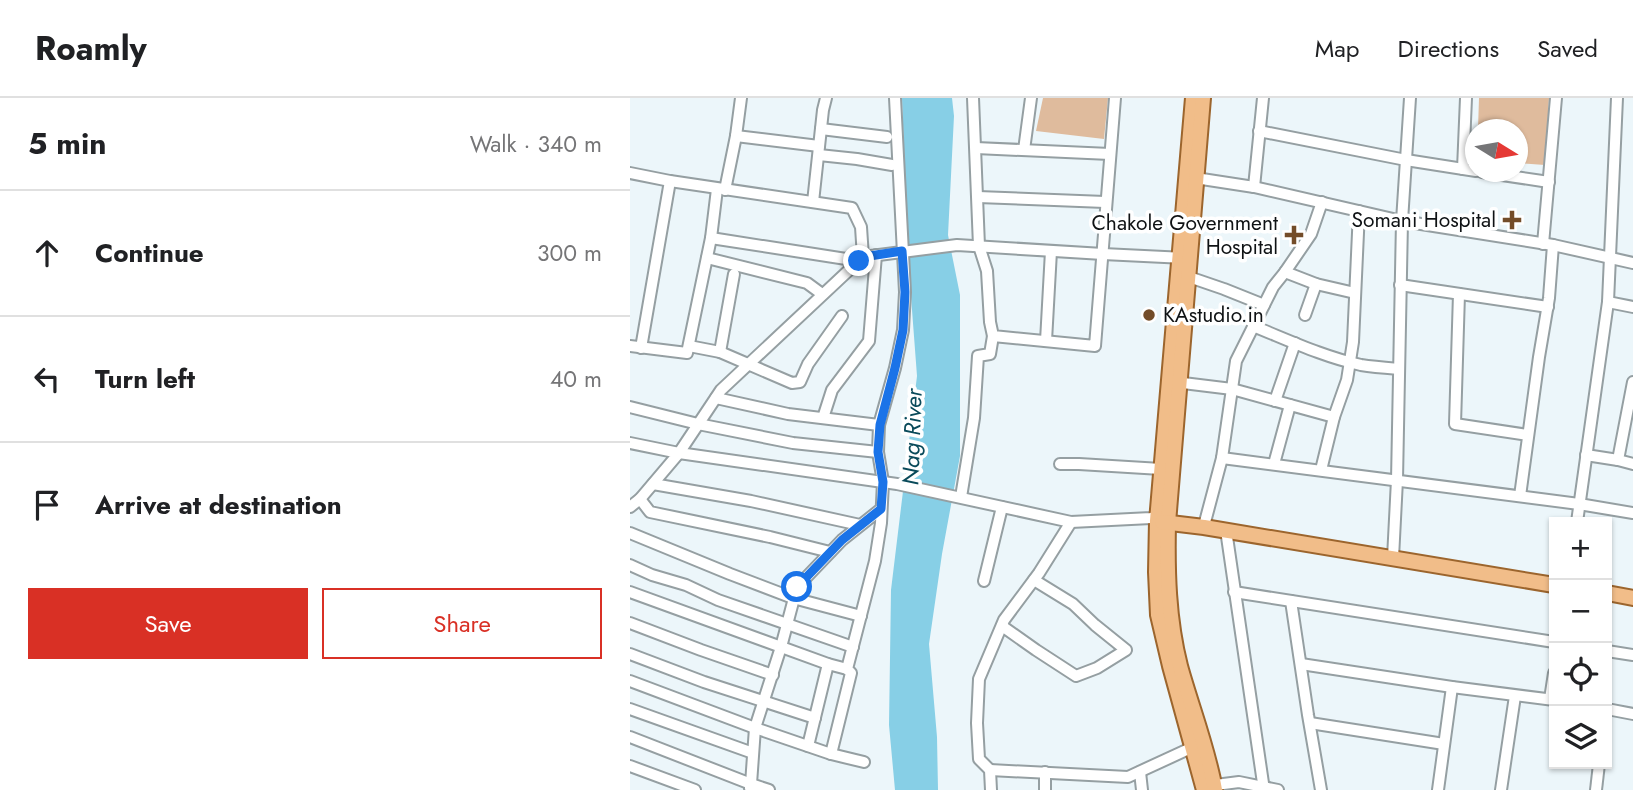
<!DOCTYPE html>
<meta charset="utf-8">
<style>
:root{--surface:#fff;--page:#f2f2f2;--text:#202124;--muted:#757577;--line:#e0e0e0;--accent:#d93025}
body{margin:0;font-family:Jost,sans-serif;background:var(--page);color:var(--text)}
.controls{position:absolute;right:21px;bottom:21px;display:grid;overflow:hidden;border-radius:0px;box-shadow:0 2px 5px #0004}
.controls button{width:63px;height:63px;display:grid;place-items:center;padding:0;border:0;border-bottom:2px solid var(--line);background:var(--surface);color:var(--text);font:35px sans-serif}
.compass{position:absolute;left:835px;top:21px;width:63px;height:63px;border-radius:50%;background:var(--surface);box-shadow:0 2px 5px #0004;rotate:101deg}
.stop{position:absolute;width:21px;height:21px;margin:-16px;border:5px solid #1a73e8;border-radius:50%;background:#fff}
.stop.end{background:#1a73e8;border-color:#fff;box-shadow:0 2px 7px #0008}
.list{margin:0;padding:0;list-style:none}
h2{display:flex;justify-content:space-between;align-items:center;height:91px;margin:0;padding:0 28px;font-size:30px}
h2 small{font-size:23px;font-weight:400;color:var(--muted)}
.list li{display:grid;grid-template-columns:46px 1fr auto;gap:21px;align-items:center;box-sizing:border-box;height:126px;padding:0 28px;border-top:2px solid var(--line)}
.list b{display:block;font-size:26px;white-space:nowrap}
.list em{font-size:23px;font-style:normal;color:var(--muted)}
.actions{display:flex;gap:14px;padding:21px 28px}
.actions a{flex:1;padding:16px 0;border:2px solid var(--accent);border-radius:0px;text-align:center;font-size:24px;color:var(--accent)}
.actions .main{background:var(--accent);color:#fff}
.icon{flex:none;width:38px;height:38px;fill:none;stroke:currentColor;stroke-width:2;stroke-linecap:round;stroke-linejoin:round}
.map{position:relative;flex:none;width:1003px;height:692px;overflow:hidden}
header{display:flex;align-items:center;gap:42px;box-sizing:border-box;height:98px;padding:0 35px;background:var(--surface);border-bottom:2px solid var(--line)}
header strong{font-size:33px}
nav{display:flex;gap:38px;margin-inline-start:auto;font-size:24px}
main{display:flex}
aside{flex:1;background:var(--surface)}
.map>svg:first-child{display:block}
</style>
<header>
<strong>Roamly</strong>
<nav><a>Map</a><a>Directions</a><a>Saved</a></nav>
</header>
<main>
<aside>
<h2>5 min<small>Walk · 340 m</small></h2>
<ul class="list">
<li><svg class="icon" aria-label="ahead" viewBox="0 0 24 24"><path d="M12 20V5M6 11l6-6 6 6"/></svg><div><b>Continue</b></div><em>300 m</em></li>
<li><svg class="icon" aria-label="left" viewBox="0 0 24 24"><path d="M17 20v-9H6M10 6l-5 5 5 5"/></svg><div><b>Turn left</b></div><em>40 m</em></li>
<li><svg class="icon" aria-label="arrive" viewBox="0 0 24 24"><path d="M6 21V4h12l-3 4 3 4H6"/></svg><div><b>Arrive at destination</b></div></li>
</ul>
<div class="actions"><a class="main">Save</a><a>Share</a></div>
</aside>
<div class="map">
<svg width="1003" height="692" viewBox="0 0 1003 692">
<rect width="100%" height="100%" fill="#ecf6fa"/>
<g fill="#dfbb9d">
<polygon points="413,0 478,0 474,41 406,33"/>
<polygon points="849,0 919,0 915,67 888,65 888,32 848,31"/>
</g>
<polygon fill="#87cfe6" points="272,0 322,0 324,18 318,137 330,197 330,358 312,456 299,546 307,639 308,692 265,692 259,627 261,492 287,278 278,159"/>
<g fill="none" stroke-linecap="round" stroke-linejoin="round">
<defs>
<g id="minor">
<polyline points="343,0 349,148 357,173 360,224 363,238 465,248 485,0"/>
<polyline points="191,31 257,39"/>
<polyline points="629,33 776,62 846,73"/>
<polyline points="106,38 189,48"/>
<polyline points="346,50 480,56"/>
<polyline points="394,52 401,0"/>
<polyline points="189,57 227,61 262,67"/>
<polyline points="833,71 836,0"/>
<polyline points="852,74 919,84"/>
<polyline points="0,75 40,83 222,110 231,129 233,159"/>
<polyline points="559,79 624,89 772,123 923,147 1003,165"/>
<polyline points="624,89 633,0"/>
<polyline points="95,92 106,38 111,0"/>
<polyline points="348,99 475,104"/>
<polyline points="183,104 193,12 196,0"/>
<polyline points="81,140 229,163"/>
<polyline points="913,146 926,0"/>
<polyline points="77,160 177,185 192,196"/>
<polyline points="655,174 686,186 725,195"/>
<polyline points="554,179 559,179 594,191 634,207"/>
<polyline points="770,187 918,209"/>
<polyline points="829,196 825,326 898,337"/>
<polyline points="978,204 1003,209"/>
<polyline points="675,217 686,186"/>
<path d="M623 228C658 242 694 259 731 267 744 269 757 270 769 271"/>
<polyline points="416,243 421,153"/>
<polyline points="0,248 57,255 81,140 87,91"/>
<polyline points="59,248 90,254 162,285 170,284 178,266 212,218"/>
<polyline points="11,250 40,83"/>
<polyline points="90,254 104,176"/>
<polyline points="545,284 602,291 704,319"/>
<polyline points="1003,284 988,362 1003,366"/>
<polyline points="645,303 665,245"/>
<polyline points="0,309 68,326 163,345 248,354"/>
<polyline points="193,320 202,292 239,243 246,157"/>
<polyline points="249,327 265,270 273,232 275,194 265,0"/>
<polyline points="0,345 49,355 10,401 0,409"/>
<polyline points="956,357 988,362"/>
<polyline points="592,360 949,406 1003,415"/>
<polyline points="430,366 449,366 531,371"/>
<polyline points="644,366 660,307"/>
<polyline points="691,372 704,319 717,282 723,244 729,113"/>
<polyline points="23,386 121,403 230,427"/>
<polyline points="890,398 909,259 919,200 923,147"/>
<polyline points="331,399 344,320 348,258 360,256 363,238"/>
<polyline points="10,401 20,414 140,439 200,454"/>
<polyline points="527,418 521,420 441,424 267,386 49,355 91,292 233,159 327,147 473,156 555,160"/>
<polyline points="575,424 592,360 606,263 643,189 655,174 681,136 692,104"/>
<polyline points="947,424 978,204 987,0"/>
<polyline points="596,432 634,692"/>
<polyline points="0,435 100,476 163,500 231,518"/>
<polyline points="763,460 767,382 772,123 780,0"/>
<polyline points="0,467 22,477 56,487 88,502 223,549"/>
<polyline points="354,483 372,409"/>
<polyline points="0,494 198,566 217,571"/>
<polyline points="604,494 924,544"/>
<polyline points="661,503 678,617 691,692"/>
<polyline points="0,525 71,552 143,577"/>
<polyline points="372,528 406,552 446,578 467,570 496,552 465,527 443,506 404,482"/>
<polyline points="977,553 1003,557"/>
<polyline points="0,556 74,584 185,620"/>
<polyline points="671,566 822,589 924,602"/>
<polyline points="0,583 125,630 201,656 221,575 217,571 245,463 251,425 253,384 248,354 249,327 158,316 86,300"/>
<polyline points="920,601 924,575"/>
<polyline points="0,611 123,655"/>
<polyline points="977,611 1003,616"/>
<polyline points="680,625 814,646"/>
<polyline points="0,639 121,686 120,690"/>
<polyline points="178,648 198,566"/>
<polyline points="201,656 234,664"/>
<polyline points="0,668 65,692"/>
<polyline points="360,672 498,679 563,649"/>
<polyline points="415,674 415,692"/>
<polyline points="510,674 512,692"/>
<polyline points="578,688 609,684 648,692"/>
<polyline points="139,692 121,686 125,630 151,549 167,489 212,442 251,411"/>
<polyline points="361,692 360,672 349,661 347,625 349,581 374,522 409,475 441,424"/>
<polyline points="808,692 822,589"/>
<polyline points="871,692 885,598"/>
<polyline points="966,692 969,666"/>
</g>
<g id="major">
<polyline points="563,0 527,423 526,474 528,517 540,568 574,692"/>
<path d="M573 0 538 425C537 473 538 521 550 568 561 608 578 651 585 692"/>
<polyline points="532,424 574,429 924,487"/>
<polyline points="977,495 1003,500"/>
</g>
</defs>
<use href="#minor" stroke="#959fa2" stroke-width="14"/>
<use href="#major" stroke="#9c652d" stroke-width="18"/>
<use href="#minor" stroke="#fff" stroke-width="10"/>
<use href="#major" stroke="#f1bd89" stroke-width="14"/>
</g>
<g fill="none" stroke-linecap="round" stroke-linejoin="round">
<polyline stroke="#1a73e8" stroke-width="9" points="167,489 212,442 251,411 253,384 248,354 250,327 265,270 273,232 275,194 272,153 233,159 229,163"/>
</g>
<g fill="#734c29" stroke="#fff" stroke-width="2.5">
<path d="M878.5 111.5h7v7h7v7h-7v7h-7v-7h-7v-7h7z"/>
<path d="M660.5 126.5h7v7h7v7h-7v7h-7v-7h-7v-7h7z"/>
<circle cx="519" cy="217" r="7"/>
</g>
<g text-anchor="middle" dominant-baseline="central" stroke-width="7" stroke-linejoin="round" paint-order="stroke">
<g font-size="21" fill="#0f1214" stroke="#fff" text-anchor="end">
<text x="866" y="122">Somani Hospital</text>
<text x="648" y="125">Chakole Government<tspan x="648" dy="24">Hospital</tspan></text>
<text x="533" y="217" text-anchor="start">KAstudio.in</text>
</g>
<g font-size="23" font-style="italic" fill="#094a5a" stroke="#fff">
<text transform="translate(282 339) rotate(-88)">Nag River</text>
</g>
</g>
</svg>
<div class="controls">
<button>+</button>
<button>−</button>
<button><svg class="icon" aria-label="locate" viewBox="0 0 24 24"><circle cx="12" cy="12" r="6"/><path d="M12 2v4M12 18v4M2 12h4M18 12h4"/></svg></button>
<button><svg class="icon" aria-label="layers" viewBox="0 0 24 24"><path d="M12 4l9 5-9 5-9-5zM3 14l9 5 9-5"/></svg></button>
</div>
<svg class="compass" viewBox="-18 -18 36 36"><path d="M0-13l5 13h-10z" fill="#e53935"/><path d="M0 13l5-13h-10z" fill="#757577"/></svg>
<div class="stop" style="left:167px;top:489px"></div>
<div class="stop end" style="left:229px;top:163px"></div>
</div>
</main>
